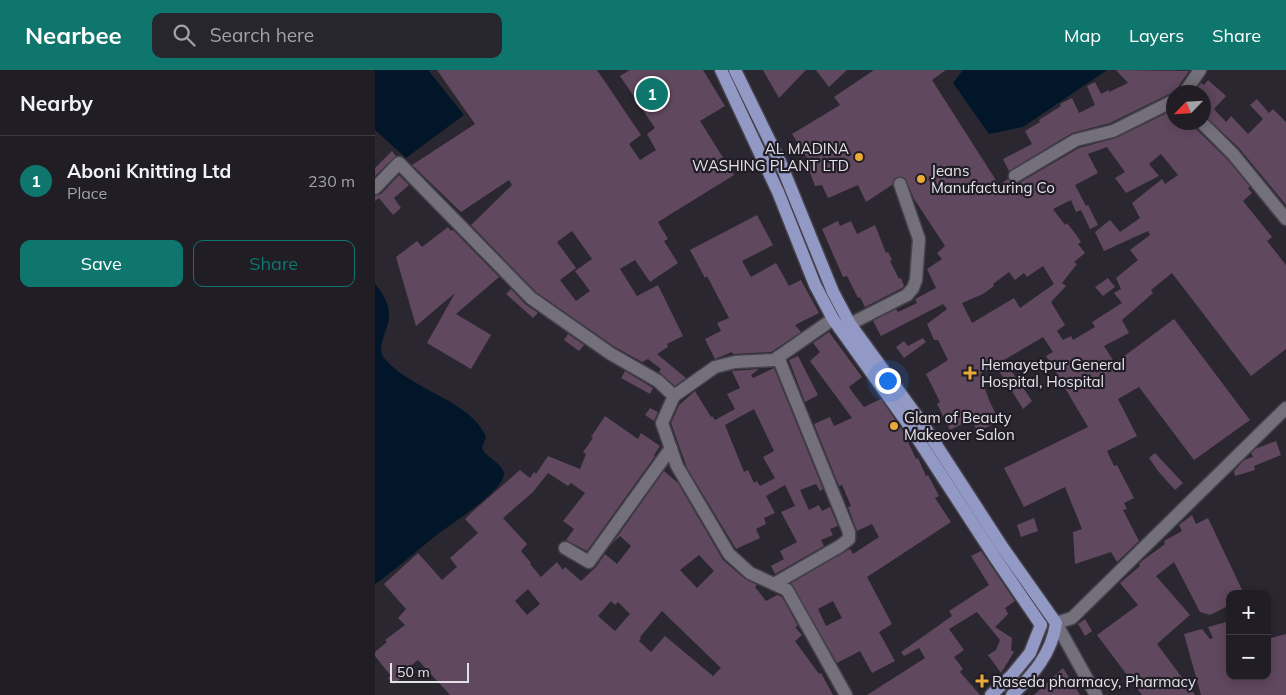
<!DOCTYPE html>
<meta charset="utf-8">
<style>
:root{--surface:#201d25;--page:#28262d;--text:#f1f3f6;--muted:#a2a2a7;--line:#3d3b42;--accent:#0f766e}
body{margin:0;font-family:Mulish,sans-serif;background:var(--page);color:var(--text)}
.controls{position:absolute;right:15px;bottom:15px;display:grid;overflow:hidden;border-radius:10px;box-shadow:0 2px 12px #0003}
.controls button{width:45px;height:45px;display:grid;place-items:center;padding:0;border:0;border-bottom:1px solid var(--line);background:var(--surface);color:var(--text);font:25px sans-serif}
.compass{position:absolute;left:791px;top:15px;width:45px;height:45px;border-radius:50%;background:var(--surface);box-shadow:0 2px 12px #0003;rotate:245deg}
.scale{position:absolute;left:15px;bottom:12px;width:79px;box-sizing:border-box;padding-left:5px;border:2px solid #e4e2e9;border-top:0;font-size:14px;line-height:18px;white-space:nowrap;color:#e4e2e9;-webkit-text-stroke:4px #211d27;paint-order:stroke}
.you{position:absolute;left:512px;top:310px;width:18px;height:18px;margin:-12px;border:4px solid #fff;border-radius:50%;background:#1a73e8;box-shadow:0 0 0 8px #1a73e833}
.badge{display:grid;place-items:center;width:32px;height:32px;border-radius:50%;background:var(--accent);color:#fff;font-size:16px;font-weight:700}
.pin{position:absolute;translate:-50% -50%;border:2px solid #fff;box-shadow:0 1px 5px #0006}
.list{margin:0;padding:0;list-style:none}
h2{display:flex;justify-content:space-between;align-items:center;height:65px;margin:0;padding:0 20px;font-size:21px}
h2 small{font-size:16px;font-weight:400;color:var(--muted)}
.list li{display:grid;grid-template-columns:32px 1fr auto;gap:15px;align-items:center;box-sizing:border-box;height:90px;padding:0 20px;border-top:1px solid var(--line)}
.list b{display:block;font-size:19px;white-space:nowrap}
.list p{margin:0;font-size:16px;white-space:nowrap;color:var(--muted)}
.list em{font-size:16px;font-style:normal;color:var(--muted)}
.actions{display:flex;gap:10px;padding:15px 20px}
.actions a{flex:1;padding:11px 0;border:1px solid var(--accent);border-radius:10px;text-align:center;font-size:18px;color:var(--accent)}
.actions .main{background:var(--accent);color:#fff}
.icon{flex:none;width:28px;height:28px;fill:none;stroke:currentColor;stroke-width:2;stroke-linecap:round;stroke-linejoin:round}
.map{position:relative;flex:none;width:911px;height:625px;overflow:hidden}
header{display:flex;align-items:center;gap:30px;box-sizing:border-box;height:70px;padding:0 25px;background:var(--accent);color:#fff}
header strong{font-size:24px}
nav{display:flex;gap:28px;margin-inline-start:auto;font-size:18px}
.search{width:350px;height:45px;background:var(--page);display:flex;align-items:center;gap:12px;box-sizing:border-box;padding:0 18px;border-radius:10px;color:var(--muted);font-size:19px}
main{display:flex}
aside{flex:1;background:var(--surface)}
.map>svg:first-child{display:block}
</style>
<header>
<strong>Nearbee</strong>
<div class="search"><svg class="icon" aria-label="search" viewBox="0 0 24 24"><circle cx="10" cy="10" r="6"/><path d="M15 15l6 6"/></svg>Search here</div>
<nav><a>Map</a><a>Layers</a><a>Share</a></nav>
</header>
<main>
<aside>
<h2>Nearby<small></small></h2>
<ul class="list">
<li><span class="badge">1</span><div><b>Aboni Knitting Ltd</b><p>Place</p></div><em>230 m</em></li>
</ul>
<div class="actions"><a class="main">Save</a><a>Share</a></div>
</aside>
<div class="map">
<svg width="911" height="625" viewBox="0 0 911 625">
<rect width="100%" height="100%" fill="#2b2731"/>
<g fill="#021629">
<polygon points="0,0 53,0 89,45 31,88 0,60"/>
<polygon points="588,0 732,0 648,57 614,64 578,13"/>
<path d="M0 214C7 221 14 234 14 244 15 259 0 276 9 288 34 319 97 331 111 367L107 378 109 382C114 388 128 395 129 403 130 420 76 454 63 464 41 481 22 499 0 514Z"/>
</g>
<g fill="#60485e" fill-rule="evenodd">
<path d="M62 0H222L266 65 254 74 265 90 281 80 272 64 280 58 245 6 255 0H328L350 36 325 51 359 105 283 152 293 169 289 171 303 193 275 212 260 190 245 199 262 226 283 215 308 266 292 274 293 277 282 284 311 308 300 316 284 302 286 299 273 289 267 292 240 277 161 222 96 155 137 115 134 110 86 142 37 95 100 54ZM197 161 217 189 200 201 215 221 201 231 185 210 201 198 182 172Z"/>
<polygon points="388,0 431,0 404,28"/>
<polygon points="441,0 472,0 454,17"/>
<path d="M499 0H571L557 10 624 115 633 109 636 113H644L704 78 741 68 794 42 798 52H818L820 58 852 89 875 117 873 118 877 123 868 131 897 167 892 171 911 195V279L876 306 797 203 776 220 778 223 747 250 754 263 729 276 740 293 799 249 875 350 819 390 764 317 743 329 762 366 732 381 739 396 742 395 759 428 749 433 752 439 748 440 764 471 742 492 736 482 700 494 698 462 707 459 690 417 649 437 629 398 713 357 671 286 678 282 668 267 629 290 657 331 648 339 621 296 606 303 611 312 608 313 614 330 624 351 602 362 597 349 575 360 562 334 565 332 551 304 573 290 563 270H559L552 254 572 239 568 234 506 266 498 251 521 239 523 242 542 233 540 229 561 218 552 199 567 189 562 183 570 176 539 129 530 108 522 107 519 109 517 115 491 132 483 115 453 128 447 115 440 116 434 100 436 94 417 64 465 35 459 27ZM732 77 750 102 740 108 751 123 784 106 774 94 786 84 803 105 790 114 787 109 757 133 765 148 745 162 735 150 720 162 729 181 773 161 775 165 755 180 763 190 741 208 746 219 739 223 747 233 717 252 720 257 698 270 696 266 688 270 682 261 690 255 676 232 691 216 687 213 702 194 699 192 710 183 703 174 706 172 702 166 692 153 690 155 678 139 696 130 701 142 706 140 715 159 723 155 713 135 711 136 700 115 723 103 713 84ZM668 196 679 214 645 238 639 228 597 253 587 233 608 224 619 216 618 214 634 202 640 210 649 203 652 207Z"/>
<polygon points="741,0 814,1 803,17 802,22 794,24 735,53 697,63 634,101 628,89 657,74 650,61 665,52 664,50 686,36 685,34 697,28 704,43 720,35 712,16 720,12 726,24 734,20 734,22 753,13"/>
<polygon points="833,10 851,26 839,39 851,52 856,46 873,64 888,49 875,35 882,29 894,43 898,39 911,52 911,135 864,78 828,44 828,22 819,22 826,13 829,15"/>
<polygon points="17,81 21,86 0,106 0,98"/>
<polygon points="24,105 34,115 19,128 26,138 18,145 4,128 0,131 0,126 6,124"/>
<polygon points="382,145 398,175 367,191 376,207 401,193 414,216 426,210 444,243 420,255 426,262 396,282 358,284 357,282 340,289 330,269 346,261 342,253 354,248 332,206 330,208 315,180"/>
<polygon points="463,151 465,156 476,151 482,164 500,155 511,183 513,182 517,190 515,191 524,209 526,208 529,216 527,218 490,237 485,227 483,228 472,206 468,207 447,159"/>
<polygon points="73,157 76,161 78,160 124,207 81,244 116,265 96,299 52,273 80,223 41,256 21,187 42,171 47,177"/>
<polygon points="733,208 740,217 728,226 720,217"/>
<polygon points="136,219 150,234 163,243 158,248 131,224"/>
<path d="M454 262 487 307 474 317 478 323 489 337 506 329 528 361 541 389 543 388 551 406 553 405 564 426 560 428 576 452 492 507 517 554 504 562 520 591 497 603 485 581 462 593 416 513 475 479 478 484 504 467 497 454 482 461 473 437 476 436 467 415 464 416 439 354 455 347 459 356 477 348 435 291 445 282 438 273ZM458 531 467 548 451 556 443 539Z"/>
<polygon points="193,264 209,275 204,281 189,270"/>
<polygon points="548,268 551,272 529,288 521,277 529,271 533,276"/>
<polygon points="423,286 443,325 430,332 414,290"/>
<path d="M399 298 448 419 445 421 441 414 425 420 434 440 444 435 447 441 455 437 463 456 455 459 458 465 446 470 449 476 400 504 396 496 409 489 405 481 422 472 406 442 420 436 410 415 391 426 400 443 389 448 391 454 381 459 385 468 361 479 312 398 296 353 304 335 320 321 336 347 337 346 340 350 360 339 352 324 365 318 357 301 384 299 376 305 378 308ZM379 339 399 381 388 387 400 408 385 416 382 411 379 413 373 400 369 402 350 355Z"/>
<polygon points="250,301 278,318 275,324 246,308"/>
<polygon points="275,338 283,342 279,351 270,345"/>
<path d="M230 346 263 369 266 363 285 376 279 385 280 386 212 481 191 470 199 459 188 451 210 423 196 413 193 416 173 403 158 422 128 448 152 474 146 481 156 493 155 494 166 507 182 492 188 500 190 497 206 511 221 497 230 484 242 494 256 476 245 466 237 474 289 401 303 413 348 490 370 509 382 515 380 517 391 531 402 525 407 527 423 556 420 557 427 565 420 571 444 604 446 603 458 625H75L43 590 29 601 31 604 19 614 13 608 16 606 0 586V582L12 572 10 570 30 555 23 548 31 539 9 514 43 483 67 510 82 497 75 488 103 463 90 449 96 443 145 400 155 408 159 402 161 404 173 386 205 399 211 384 208 382 218 368 216 367ZM324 485 339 501 322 518 305 500ZM153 519 165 534 152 545 140 531ZM236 531 240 535 243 532 255 544 240 561 223 546ZM287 541 346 598 338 606 290 566 276 582 264 571 266 568 265 567Z"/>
<polygon points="901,371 906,385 879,396 880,400 860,406 859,401 869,390 878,387 876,383 880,379"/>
<polygon points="780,383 808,413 800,420 783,401 774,388"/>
<polygon points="817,445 821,454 833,448 869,524 855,524 855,535 835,545 825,542 799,492 781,506 815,545 782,574 820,625 767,625 722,565 763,535 745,513 765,496 764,494 767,491 790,474 789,471 807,461 804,455"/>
<polygon points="659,448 663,461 646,467 642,455"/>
<polygon points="606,481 640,531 630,538 633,544 620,557 637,568 636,580 639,582 626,603 613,585 621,580 625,570 602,542 574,559 589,580 579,587 588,599 585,602 605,625 492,625 550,588 544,578 529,586 526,582 577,546 574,541 614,515 596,486"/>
<polygon points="710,549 717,561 710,566 703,554"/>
<polygon points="855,551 855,606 892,606 892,569 911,564 911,625 826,625 809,564 827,559 835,569 838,568 833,557"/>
<polygon points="688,598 705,625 659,625"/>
</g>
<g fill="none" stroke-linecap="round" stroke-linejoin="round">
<defs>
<g id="minor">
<polyline points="640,106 701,70 738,61 798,31"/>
<polyline points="0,118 24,93 156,228 236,284 283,311 299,326 287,353 302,396 354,484 375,503 412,520 471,625"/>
<polyline points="475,254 532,225 538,218 541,210 544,169 525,114"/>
<polyline points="299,326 340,297 360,292 399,290 458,249"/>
<polyline points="190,478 214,492 296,378"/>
<polyline points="399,514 465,476 474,469 474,462 403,287"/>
</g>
<g id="tertiary">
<polyline points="810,22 825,0"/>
<polyline points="826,52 858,84 911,149"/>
<polyline points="721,625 681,553 697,548 911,338"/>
</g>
<g id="primary">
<polyline points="346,0 403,122 440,215 458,249 533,354 621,489 666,555"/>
<path d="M360 0 406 94 458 222 475 254 547 353 628 478 681 553C677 583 658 605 637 625"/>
<polyline points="616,625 637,605 655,583 666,555"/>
</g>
</defs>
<use href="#minor" stroke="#45424b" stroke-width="15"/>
<use href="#tertiary" stroke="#45424b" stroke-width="15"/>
<use href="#primary" stroke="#45424b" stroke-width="15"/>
<use href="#minor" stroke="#74707b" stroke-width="12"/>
<use href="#tertiary" stroke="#74707b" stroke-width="12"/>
<use href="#primary" stroke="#9399c5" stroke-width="12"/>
</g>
<g fill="#eaaa38" stroke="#211d27" stroke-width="2">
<circle cx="484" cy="87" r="5"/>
<circle cx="546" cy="109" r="5"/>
<path d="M592.5 295.5h5v5h5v5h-5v5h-5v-5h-5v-5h5z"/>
<circle cx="519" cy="356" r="5"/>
<path d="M604.5 603.5h5v5h5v5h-5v5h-5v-5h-5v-5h5z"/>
</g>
<g text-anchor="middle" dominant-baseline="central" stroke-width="4.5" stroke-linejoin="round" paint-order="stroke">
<g font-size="15" fill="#e4e2e9" stroke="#211d27" text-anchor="start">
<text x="474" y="78" text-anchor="end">AL MADINA<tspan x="474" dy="17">WASHING PLANT LTD</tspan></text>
<text x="556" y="100">Jeans<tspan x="556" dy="17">Manufacturing Co</tspan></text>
<text x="606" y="294">Hemayetpur General<tspan x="606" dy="17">Hospital, Hospital</tspan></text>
<text x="529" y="347">Glam of Beauty<tspan x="529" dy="17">Makeover Salon</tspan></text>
<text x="617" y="611">Raseda pharmacy, Pharmacy</text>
</g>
</g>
</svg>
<div class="controls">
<button>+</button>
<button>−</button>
</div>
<svg class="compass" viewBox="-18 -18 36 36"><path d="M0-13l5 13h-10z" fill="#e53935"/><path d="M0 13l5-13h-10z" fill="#a2a2a7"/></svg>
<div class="scale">50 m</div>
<div class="you"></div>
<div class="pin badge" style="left:277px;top:24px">1</div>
</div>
</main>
